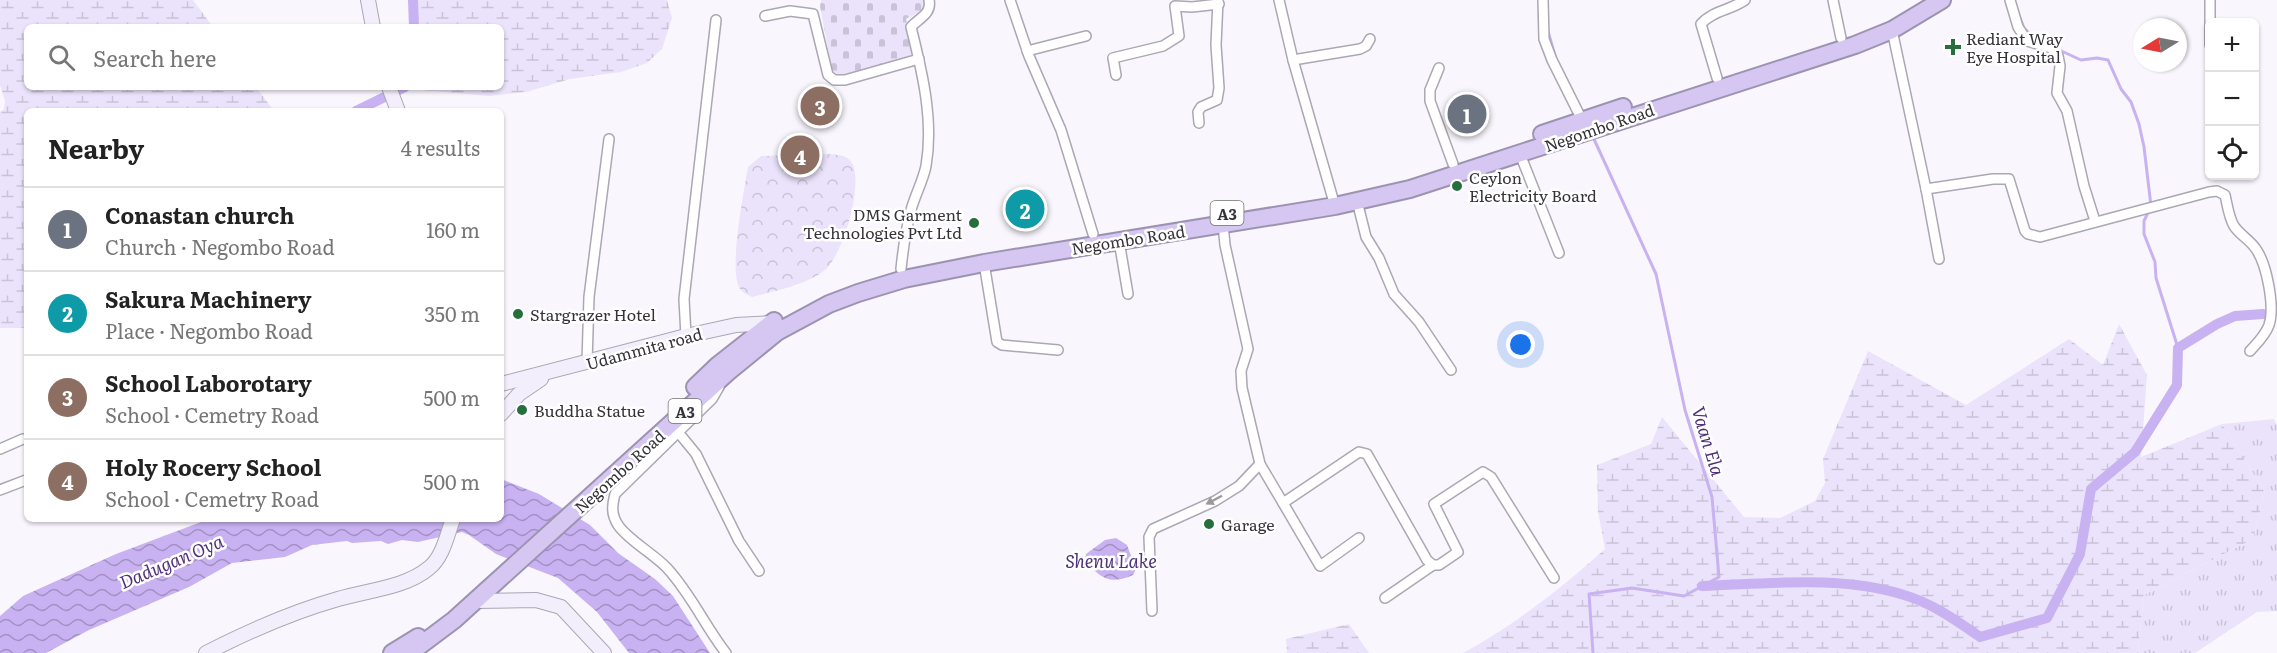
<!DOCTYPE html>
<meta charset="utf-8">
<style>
:root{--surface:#fff;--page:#f2f2f2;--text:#222;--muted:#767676;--line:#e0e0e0;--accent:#1a73e8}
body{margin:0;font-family:Literata,serif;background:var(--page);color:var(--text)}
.controls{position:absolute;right:18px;top:18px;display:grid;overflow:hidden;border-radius:9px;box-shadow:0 2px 4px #0004}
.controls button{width:54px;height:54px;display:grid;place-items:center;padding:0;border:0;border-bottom:2px solid var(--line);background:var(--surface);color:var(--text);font:30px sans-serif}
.compass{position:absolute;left:2133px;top:18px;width:54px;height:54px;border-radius:50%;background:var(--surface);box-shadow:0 2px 4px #0004;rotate:260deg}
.you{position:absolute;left:1521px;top:345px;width:21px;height:21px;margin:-15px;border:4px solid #fff;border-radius:50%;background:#1a73e8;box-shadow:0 0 0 9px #1a73e833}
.badge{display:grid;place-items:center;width:39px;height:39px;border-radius:50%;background:var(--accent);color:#fff;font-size:20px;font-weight:700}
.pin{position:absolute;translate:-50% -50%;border:3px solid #fff;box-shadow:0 2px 6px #0006}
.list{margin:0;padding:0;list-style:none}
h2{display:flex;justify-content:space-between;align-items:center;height:78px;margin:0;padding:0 24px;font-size:26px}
h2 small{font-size:20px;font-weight:400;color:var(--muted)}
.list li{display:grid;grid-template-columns:39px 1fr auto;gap:18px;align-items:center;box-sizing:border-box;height:84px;padding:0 24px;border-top:2px solid var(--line)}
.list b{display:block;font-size:22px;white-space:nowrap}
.list p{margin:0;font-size:20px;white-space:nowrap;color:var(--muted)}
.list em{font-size:20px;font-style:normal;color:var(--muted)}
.icon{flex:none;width:33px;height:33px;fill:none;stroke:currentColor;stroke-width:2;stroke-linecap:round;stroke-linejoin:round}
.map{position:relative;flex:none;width:2277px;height:653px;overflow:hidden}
.search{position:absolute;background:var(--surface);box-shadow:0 2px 4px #0004;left:24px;top:24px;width:480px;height:66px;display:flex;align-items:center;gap:15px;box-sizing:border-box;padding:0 21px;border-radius:9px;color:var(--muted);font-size:22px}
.panel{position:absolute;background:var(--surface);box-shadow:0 2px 4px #0004;left:24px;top:108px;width:480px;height:414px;border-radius:9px}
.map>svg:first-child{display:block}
</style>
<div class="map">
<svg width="2277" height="653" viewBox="0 0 2277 653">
<defs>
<pattern id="grass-tufts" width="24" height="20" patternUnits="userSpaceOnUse" patternTransform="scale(1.5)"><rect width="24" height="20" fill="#ebe3fb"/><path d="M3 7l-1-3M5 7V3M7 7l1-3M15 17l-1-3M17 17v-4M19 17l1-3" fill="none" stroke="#cac3d8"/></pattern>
<pattern id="wetland-marsh" width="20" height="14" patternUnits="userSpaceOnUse" patternTransform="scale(1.5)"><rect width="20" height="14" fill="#ebe3fb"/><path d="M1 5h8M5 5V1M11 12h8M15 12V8" fill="none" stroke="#cac3d8"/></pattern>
<pattern id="cemetery-stones" width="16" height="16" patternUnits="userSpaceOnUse" patternTransform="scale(1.5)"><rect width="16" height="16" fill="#ebe3fb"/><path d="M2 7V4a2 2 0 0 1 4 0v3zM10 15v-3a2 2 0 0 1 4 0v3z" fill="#cac3d8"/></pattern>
<pattern id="park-crowns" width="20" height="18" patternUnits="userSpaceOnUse" patternTransform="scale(1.5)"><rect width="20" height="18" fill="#ebe3fb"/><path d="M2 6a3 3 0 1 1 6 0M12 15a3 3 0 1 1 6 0" fill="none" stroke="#cac3d8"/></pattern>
<pattern id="water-waves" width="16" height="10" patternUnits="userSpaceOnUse" patternTransform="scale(1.5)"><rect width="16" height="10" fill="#c8b2f1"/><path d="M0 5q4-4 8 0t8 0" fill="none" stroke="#a391c4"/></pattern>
</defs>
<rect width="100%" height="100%" fill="#f9f7fd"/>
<polygon fill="url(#grass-tufts)" points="2274,419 2277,426 2277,611 2257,612 2195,653 2141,653 2138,650 2144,595 2253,539 2265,492 2222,424"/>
<g fill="url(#wetland-marsh)">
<polygon points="0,0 193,0 213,27 27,27 27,87 256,87 274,111 27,111 27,328 0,328 0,112 4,109 5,101 0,85"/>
<polygon points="410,0 667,0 672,18 662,49 647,63 621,72 570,79 526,92 489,96 411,89 410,87 501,87 501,27 410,27"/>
<path d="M2119 324 2147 375 2141 457 2222 424 2265 492 2253 539 2144 595 2138 650 2141 653H1463C1514 625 1562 588 1605 549L1598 512 1597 465 1651 444 1662 417 1744 517 1780 518 1815 501 1825 483 1823 459 1868 351 1966 405 2069 339 2103 365Z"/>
<polygon points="1349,624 1369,653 1287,653 1286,639"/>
</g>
<path fill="url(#cemetery-stones)" d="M821 0H925C925 12 914 14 906 19L913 52 909 56 843 77 835 75 832 70 820 6Z"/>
<path fill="url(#park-crowns)" d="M828 154C836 155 847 154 852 163 864 183 843 255 825 270 807 285 774 291 752 297 748 295 742 292 740 289 728 270 744 191 748 167L761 156Z"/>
<g fill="url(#water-waves)">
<polygon points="501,479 539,494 590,525 618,553 655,579 673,596 710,653 629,653 597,612 558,578 496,554 469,535 462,532 418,542 402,540 388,544 381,541 352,543 347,541 312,545 285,557 232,563 189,587 89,630 46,653 0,653 0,616 23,596 116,554 209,519 501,519"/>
<path d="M1116 538 1127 545 1136 569 1133 575C1109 585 1102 579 1085 561L1086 554 1105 540Z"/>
</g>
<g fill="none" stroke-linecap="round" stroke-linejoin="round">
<g stroke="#c8b2f1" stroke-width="3">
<polyline points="2020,18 2024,28 2035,39"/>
<polyline points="1548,31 1555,56"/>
<polyline points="2057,49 2081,60 2097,58 2108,60 2121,89 2131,102 2139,124 2144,147 2151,206 2144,221 2144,234 2155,262 2156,278 2178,348"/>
<polyline points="1593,137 1656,274 1685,410 1712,497 1719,577 1684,596 1632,588 1589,594 1593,653"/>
</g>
<g stroke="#c8b2f1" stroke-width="10">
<polyline points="413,0 414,27"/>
<polyline points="356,111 405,87"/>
<polyline points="2276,311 2277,311"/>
<path d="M1702 586C1768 584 1840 575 1904 595 1932 603 1957 621 1980 637L2047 618 2080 554 2091 489 2135 452 2177 385 2178 348 2217 324 2235 316 2263 314"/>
</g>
<defs>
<g id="street">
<polyline points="1010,0 1029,56 1061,130 1093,234"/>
<polyline points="1279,0 1293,60 1335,206"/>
<polyline points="1543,0 1544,39 1552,60 1582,120"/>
<polyline points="1833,0 1841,38"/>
<polyline points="2010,0 2018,27 2027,41 2051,48 2058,56 2060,66 2057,93 2067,111 2084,186 2095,221"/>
<polyline points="765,16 790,11 813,14 828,75 834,80 845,80 919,59"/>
<path d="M1892 30 1926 189 1993 179H2009L2025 231 2028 234 2040 237 2209 192 2217 191 2225 195C2227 204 2229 218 2234 226 2239 234 2250 240 2256 249 2267 265 2275 307 2269 325 2265 336 2257 343 2250 351"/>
<polyline points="2210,45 2210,0"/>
<polyline points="1027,51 1086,36"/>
<polyline points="1293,60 1360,49 1366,46 1370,39"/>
<polyline points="1439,68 1430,90 1430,101 1453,164"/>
<polyline points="1116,75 1113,58 1163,46 1179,36 1175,6 1192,7 1219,4"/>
<path d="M1717 78 1701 24C1712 11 1731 10 1745 0"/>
<polyline points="1199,123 1198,112 1201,107 1217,100 1219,88 1216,45 1218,0"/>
<polyline points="1520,154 1559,253"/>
<polyline points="1926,189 1939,259"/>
<polyline points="1357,201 1366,237 1379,258 1394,294 1419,322 1451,370"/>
<polyline points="1223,224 1225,245 1248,349 1241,371 1242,388 1260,464 1283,503 1359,452 1367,454 1427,560 1433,565 1439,565 1458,552 1434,504 1483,472 1491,477 1554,578"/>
<polyline points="1119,241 1128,294"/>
<polyline points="984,263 997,342 1002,345 1058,350"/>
<path d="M901 269C903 249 906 229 911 210 915 195 923 181 926 166 934 120 922 71 911 27 919 18 932 14 929 0"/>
<polyline points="686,336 684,299 716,20"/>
<polyline points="587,363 589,297 609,139"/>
<path d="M719 387 712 399 615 494C612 506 611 514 618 525 628 540 654 554 667 568 691 594 705 626 726 653"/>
<polyline points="678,432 696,454 739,541 759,571"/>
<polyline points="0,449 23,439"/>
<polyline points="0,490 26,480"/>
<polyline points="1283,503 1320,566 1359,538"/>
<polyline points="1385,598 1433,565"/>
<polyline points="1152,611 1149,537 1153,529 1215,501 1239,486 1260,464"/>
</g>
<g id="secondary">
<polyline points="368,0 373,27"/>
<polyline points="389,87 398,111"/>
<polyline points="501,384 686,336 736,325 773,323"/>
<polyline points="501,414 519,394 541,379"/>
<polyline points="476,601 536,600 561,607 604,653"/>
<path d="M206 653C249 631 292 612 338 599 368 590 405 588 429 568 443 557 447 535 453 519"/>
</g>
<g id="highway">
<polyline points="1542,134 1623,107"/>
<polyline points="695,387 718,365 774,321"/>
<polyline points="392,653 418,637"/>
<polyline points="410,653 454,620 728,372 777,332 829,304 858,293 904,279 984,263 1335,206 1410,189 1855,45 1892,30 1942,0"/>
</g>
</defs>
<use href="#street" stroke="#aba7b4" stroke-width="12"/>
<use href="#secondary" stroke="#aba7b4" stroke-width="16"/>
<use href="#highway" stroke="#9d93b1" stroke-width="20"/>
<use href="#street" stroke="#fff" stroke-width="9"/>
<use href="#secondary" stroke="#f2eefb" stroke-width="14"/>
<use href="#highway" stroke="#d5c6f2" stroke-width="16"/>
</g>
<defs><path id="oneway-solid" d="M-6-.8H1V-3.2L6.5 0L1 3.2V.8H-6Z" transform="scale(1.5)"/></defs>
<use fill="#9a999c" href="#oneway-solid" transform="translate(1214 500) rotate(152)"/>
<g fill="#266f3d" stroke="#fff" stroke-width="2">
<path d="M1950 38h6v6h6v6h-6v6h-6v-6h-6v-6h6z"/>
<circle cx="1457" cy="186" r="6"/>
<circle cx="974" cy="223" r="6"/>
<circle cx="518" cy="314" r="6"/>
<circle cx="522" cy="410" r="6"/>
<circle cx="1209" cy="524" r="6"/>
</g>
<g text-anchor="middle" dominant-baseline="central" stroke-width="5" stroke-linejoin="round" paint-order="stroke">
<g fill="#fff" stroke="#727074" stroke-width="1.5">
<rect x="1210.5" y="201" width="33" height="24" rx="4.5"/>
<rect x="668.5" y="399" width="33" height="24" rx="4.5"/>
</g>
<g font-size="15" font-weight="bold" fill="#353339">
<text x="1227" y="213">A3</text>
<text x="685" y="411">A3</text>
</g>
<g font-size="16" fill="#353339" stroke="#fff" text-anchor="start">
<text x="1966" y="38">Rediant Way<tspan x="1966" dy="18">Eye Hospital</tspan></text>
<text x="1469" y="177">Ceylon<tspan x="1469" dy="18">Electricity Board</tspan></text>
<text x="962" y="214" text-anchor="end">DMS Garment<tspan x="962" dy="18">Technologies Pvt Ltd</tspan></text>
<text x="530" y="314">Stargrazer Hotel</text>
<text x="534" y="410">Buddha Statue</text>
<text x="1221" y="524">Garage</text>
</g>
<g font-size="16" fill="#353339" stroke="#fff">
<text transform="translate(1599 127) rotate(-19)">Negombo Road</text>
<text transform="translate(1128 239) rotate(-9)">Negombo Road</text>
<text transform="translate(644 348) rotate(-15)">Udammita road</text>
<text transform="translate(619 471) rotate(-42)">Negombo Road</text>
</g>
<g font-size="18" font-style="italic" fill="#50317a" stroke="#fff">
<text transform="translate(1709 441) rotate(73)">Vaan Ela</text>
<text x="1111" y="560">Shenu Lake</text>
<text transform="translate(171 561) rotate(-23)">Dadugan Oya</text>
</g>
</g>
</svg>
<div class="controls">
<button>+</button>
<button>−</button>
<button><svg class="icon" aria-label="locate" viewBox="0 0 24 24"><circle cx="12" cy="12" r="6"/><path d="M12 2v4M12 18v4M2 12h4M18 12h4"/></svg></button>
</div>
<svg class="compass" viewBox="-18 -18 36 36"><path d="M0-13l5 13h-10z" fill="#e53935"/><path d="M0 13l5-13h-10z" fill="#767676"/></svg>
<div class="you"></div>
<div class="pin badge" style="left:1467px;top:114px;background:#6b7280">1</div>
<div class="pin badge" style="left:1025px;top:209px;background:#0f9aa8">2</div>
<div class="pin badge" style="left:820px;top:106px;background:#8d6e63">3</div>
<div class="pin badge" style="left:800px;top:155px;background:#8d6e63">4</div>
<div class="search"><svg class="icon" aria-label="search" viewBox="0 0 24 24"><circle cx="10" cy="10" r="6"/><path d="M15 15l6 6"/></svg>Search here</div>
<section class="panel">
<h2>Nearby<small>4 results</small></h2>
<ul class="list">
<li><span class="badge" style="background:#6b7280">1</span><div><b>Conastan church</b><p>Church · Negombo Road</p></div><em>160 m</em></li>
<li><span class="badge" style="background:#0f9aa8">2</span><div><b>Sakura Machinery</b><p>Place · Negombo Road</p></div><em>350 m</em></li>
<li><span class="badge" style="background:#8d6e63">3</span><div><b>School Laborotary</b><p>School · Cemetry Road</p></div><em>500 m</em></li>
<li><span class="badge" style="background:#8d6e63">4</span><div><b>Holy Rocery School</b><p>School · Cemetry Road</p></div><em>500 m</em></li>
</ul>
</section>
</div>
